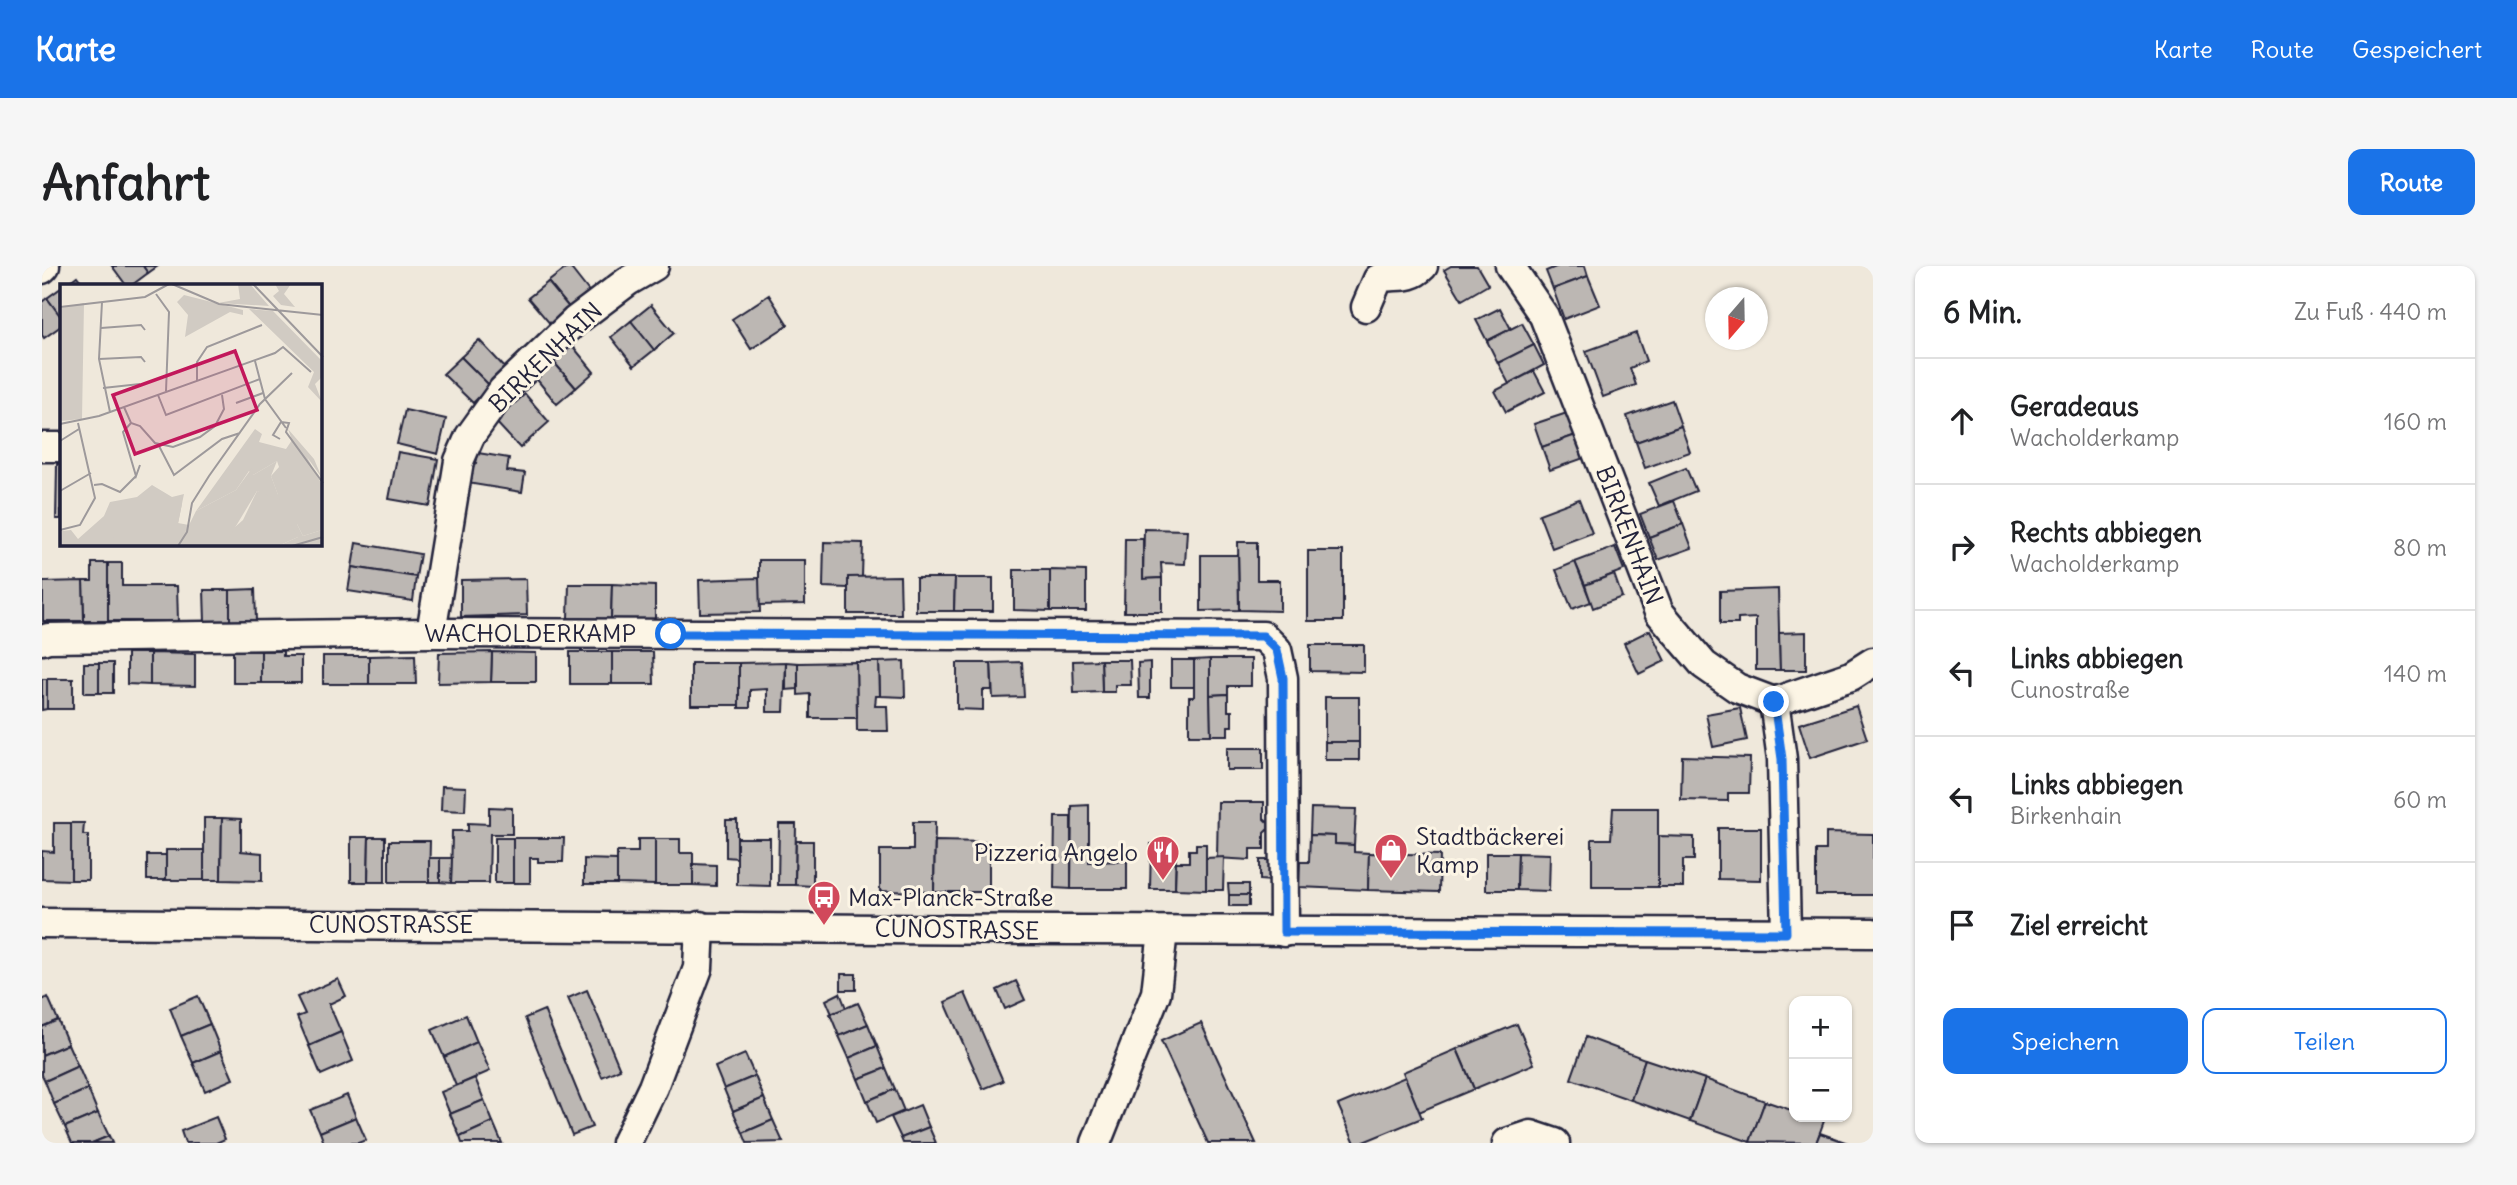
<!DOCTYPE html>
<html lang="de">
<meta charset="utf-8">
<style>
:root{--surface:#fff;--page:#f6f6f6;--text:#202124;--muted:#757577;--line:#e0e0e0;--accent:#1a73e8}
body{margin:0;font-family:Delius,sans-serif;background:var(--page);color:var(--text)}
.controls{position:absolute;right:21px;bottom:21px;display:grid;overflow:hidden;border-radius:14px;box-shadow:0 2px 5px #0004}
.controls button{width:63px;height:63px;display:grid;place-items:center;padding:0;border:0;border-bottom:2px solid var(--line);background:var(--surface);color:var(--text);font:35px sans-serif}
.compass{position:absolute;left:1663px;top:21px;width:63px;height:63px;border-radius:50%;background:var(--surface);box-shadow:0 2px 5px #0004;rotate:200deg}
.stop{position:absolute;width:21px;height:21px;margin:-16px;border:5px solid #1a73e8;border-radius:50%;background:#fff}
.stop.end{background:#1a73e8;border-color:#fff;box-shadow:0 2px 7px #0008}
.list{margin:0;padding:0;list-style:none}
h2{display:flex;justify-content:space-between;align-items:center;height:91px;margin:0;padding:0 28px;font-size:30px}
h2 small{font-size:23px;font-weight:400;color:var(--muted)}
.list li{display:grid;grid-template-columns:46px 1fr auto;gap:21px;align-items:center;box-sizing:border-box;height:126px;padding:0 28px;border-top:2px solid var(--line)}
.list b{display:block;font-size:26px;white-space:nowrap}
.list p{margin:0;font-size:23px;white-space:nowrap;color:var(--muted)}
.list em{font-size:23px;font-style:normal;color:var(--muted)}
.actions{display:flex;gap:14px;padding:21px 28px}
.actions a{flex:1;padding:16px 0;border:2px solid var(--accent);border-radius:14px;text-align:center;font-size:24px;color:var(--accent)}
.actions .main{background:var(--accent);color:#fff}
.icon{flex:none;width:38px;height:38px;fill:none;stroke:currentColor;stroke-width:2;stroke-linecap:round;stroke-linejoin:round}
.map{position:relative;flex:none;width:1831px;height:877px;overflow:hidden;border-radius:14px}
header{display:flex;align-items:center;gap:42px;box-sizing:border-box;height:98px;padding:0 35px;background:var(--accent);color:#fff}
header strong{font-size:33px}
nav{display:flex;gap:38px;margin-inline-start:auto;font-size:24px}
.intro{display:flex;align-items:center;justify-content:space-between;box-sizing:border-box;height:168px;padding:0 42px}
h1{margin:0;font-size:49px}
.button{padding:18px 32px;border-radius:14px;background:var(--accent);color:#fff;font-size:24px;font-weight:700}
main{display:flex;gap:42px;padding:0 42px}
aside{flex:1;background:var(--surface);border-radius:14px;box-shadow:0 2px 5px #0004}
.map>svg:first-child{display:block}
</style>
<header>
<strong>Karte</strong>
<nav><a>Karte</a><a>Route</a><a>Gespeichert</a></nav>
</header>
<div class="intro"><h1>Anfahrt</h1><a class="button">Route</a></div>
<main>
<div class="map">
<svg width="1831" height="877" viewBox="0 0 1831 877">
<rect width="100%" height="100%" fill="#efe8db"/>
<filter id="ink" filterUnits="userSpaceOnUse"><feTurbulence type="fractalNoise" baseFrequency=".0143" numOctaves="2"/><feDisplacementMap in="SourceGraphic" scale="14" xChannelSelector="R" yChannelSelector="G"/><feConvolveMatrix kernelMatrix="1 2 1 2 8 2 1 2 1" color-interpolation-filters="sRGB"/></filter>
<g filter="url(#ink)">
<g fill="#bcb7b3" stroke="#22223b" stroke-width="2">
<polygon points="70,0 101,0 106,7 90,19 84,19"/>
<polygon points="101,0 116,0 106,7"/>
<polygon points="527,0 549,28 529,44 506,16"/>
<polygon points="1409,0 1435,0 1446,19 1420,34 1402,4"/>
<polygon points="1516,0 1543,0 1546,10 1511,23 1504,5"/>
<polygon points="35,10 42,19 23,19"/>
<polygon points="1546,10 1558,39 1522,53 1511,23"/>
<polygon points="506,16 529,44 509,59 486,32"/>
<polygon points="19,22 19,51 5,32"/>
<polygon points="727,29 746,59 709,83 690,53"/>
<polygon points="5,32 19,51 19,60 2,72 0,69 0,36"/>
<polygon points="609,39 632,67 612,84 589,55"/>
<polygon points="1458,42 1469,63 1445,75 1434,54"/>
<polygon points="589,55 612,84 592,100 569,71"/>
<polygon points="1480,57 1492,79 1456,97 1445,75"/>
<polygon points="1594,67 1604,95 1588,102 1594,119 1561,131 1544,85"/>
<polygon points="437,74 465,104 448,120 419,91"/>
<polygon points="529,78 552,106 534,122 510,94"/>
<polygon points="1492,79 1502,99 1467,118 1456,97"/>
<polygon points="419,91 448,120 431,137 401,108"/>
<polygon points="510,94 534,122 515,138 492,110"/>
<polygon points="1492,105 1503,126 1464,146 1453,125"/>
<polygon points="483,128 507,156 478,182 453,155"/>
<polygon points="1630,134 1639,160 1594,176 1585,150"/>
<polygon points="363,144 404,153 396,188 355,178"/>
<polygon points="1525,147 1534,169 1500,181 1492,158"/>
<polygon points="1639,160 1648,186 1603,202 1594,176"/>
<polygon points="1534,169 1542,192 1508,204 1500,181"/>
<polygon points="356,186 396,193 388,240 347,233"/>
<polygon points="436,187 467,192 465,205 483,207 480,226 425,217 429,196 434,197"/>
<polygon points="15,198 19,198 19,253 14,253"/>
<polygon points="1644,202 1654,225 1617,240 1607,217"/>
<polygon points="1537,233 1550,267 1510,282 1497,248"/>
<polygon points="1632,235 1641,258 1607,271 1598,248"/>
<polygon points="1641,258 1650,282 1616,294 1607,271"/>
<polygon points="1102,263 1145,264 1143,298 1119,297 1120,312 1101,313"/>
<polygon points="1083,273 1101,273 1101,313 1120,312 1120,346 1082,346"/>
<polygon points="782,276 821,277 820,311 806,311 806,322 781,321"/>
<polygon points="1196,276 1215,276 1215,314 1238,314 1238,345 1197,344"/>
<polygon points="314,277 378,288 374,311 310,301"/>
<polygon points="1573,281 1582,304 1543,319 1533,296"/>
<rect x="1266" y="285" width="35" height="70"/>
<polygon points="1159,289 1196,289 1197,344 1159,345"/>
<polygon points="717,294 763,294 763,338 717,339"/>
<polygon points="1533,296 1549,336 1530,343 1514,304"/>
<polygon points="50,297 66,297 66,355 42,355 41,315 50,315"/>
<polygon points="66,297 80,297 80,320 135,320 136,355 66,355"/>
<polygon points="310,301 374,311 371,335 306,325"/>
<polygon points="972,304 1008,304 1008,345 972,344"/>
<polygon points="1008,304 1044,305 1044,345 1008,345"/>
<polygon points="1572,308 1580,331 1551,342 1543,319"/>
<polygon points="858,310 859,348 806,348 806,311"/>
<polygon points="717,312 718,346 658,347 657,314"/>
<polygon points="874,312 913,312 912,345 874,345"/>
<polygon points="913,312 951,312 951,345 912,345"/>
<polygon points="484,313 485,349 419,351 419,314"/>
<polygon points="41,315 42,355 1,355 1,316"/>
<polygon points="527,318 570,318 569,353 526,352"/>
<polygon points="570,318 613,320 613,354 569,353"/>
<polygon points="213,323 214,355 188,355 188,324"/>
<polygon points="1736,323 1738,404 1714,404 1714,352 1696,353 1696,358 1678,358 1678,325"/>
<polygon points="162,324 188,324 188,355 163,356"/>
<polygon points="1608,364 1623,395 1597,408 1582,377"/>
<polygon points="1764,366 1764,404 1738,404 1737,367"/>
<polygon points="1268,379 1322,379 1322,406 1268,405"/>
<rect x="191" y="385" width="28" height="32"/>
<polygon points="219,385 241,385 241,390 259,390 259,417 219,417"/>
<polygon points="450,386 494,387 494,416 449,416"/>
<polygon points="450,386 449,416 396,417 397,387"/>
<rect x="528" y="386" width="42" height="32"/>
<polygon points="570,386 611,386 612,418 570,418"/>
<polygon points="85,387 108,387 108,419 85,418"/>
<polygon points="108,387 153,388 153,420 108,419"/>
<polygon points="373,389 374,418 327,418 327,390"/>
<rect x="281" y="390" width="46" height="28"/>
<polygon points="1168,393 1169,469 1147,469 1147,431 1152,431 1152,394"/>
<polygon points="1168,393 1209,393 1209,420 1186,420 1186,428 1168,429"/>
<polygon points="1059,394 1088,394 1089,419 1073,419 1073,426 1060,426"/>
<polygon points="1059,394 1060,426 1032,427 1031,395"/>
<rect x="1129" y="394" width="23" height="27"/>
<polygon points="862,395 863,431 838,430 837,396"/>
<polygon points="744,396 742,446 725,446 725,423 708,424 708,442 697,442 697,397"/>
<polygon points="744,396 756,397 756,423 744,424"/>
<polygon points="814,396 837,396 838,430 834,430 833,440 845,440 846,465 815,465"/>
<polygon points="814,396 815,452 768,452 768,428 756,429 756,397"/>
<polygon points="980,396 982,431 951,432 949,397"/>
<polygon points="1108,396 1108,432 1097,432 1096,397"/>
<rect x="42" y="397" width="15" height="30"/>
<rect x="57" y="397" width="14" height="30"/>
<rect x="649" y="397" width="48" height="42"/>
<polygon points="915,397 949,397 950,424 941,424 941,444 915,443"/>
<polygon points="0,413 5,413 5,443 0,444"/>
<rect x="5" y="413" width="26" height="30"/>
<polygon points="1186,428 1186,445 1190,445 1190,460 1186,460 1186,469 1169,469 1168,429"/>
<rect x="1283" y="431" width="34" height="45"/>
<polygon points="1814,440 1825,473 1768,492 1757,458"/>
<polygon points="1698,442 1705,474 1671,481 1664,448"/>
<rect x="1283" y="476" width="34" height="18"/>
<rect x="1185" y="482" width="36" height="22"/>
<polygon points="1640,490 1708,492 1707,527 1686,527 1686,535 1639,534"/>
<polygon points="400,520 424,521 423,545 399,544"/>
<polygon points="1176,536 1222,536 1222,553 1226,557 1226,563 1222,567 1222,583 1208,583 1208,594 1175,592"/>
<polygon points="1047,539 1047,596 1085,595 1085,623 1029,623 1030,540"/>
<polygon points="447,541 470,542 470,568 448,568 447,617 409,617 410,565 426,565 426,557 447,558"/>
<polygon points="1269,542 1314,543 1312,579 1293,578 1293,570 1268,569"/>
<polygon points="1571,542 1616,542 1616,621 1550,621 1550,573 1569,573"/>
<polygon points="1013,551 1029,551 1029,623 1012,622"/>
<polygon points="162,552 180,552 179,614 162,614"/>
<polygon points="180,552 199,553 199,585 220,587 220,615 179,614"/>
<polygon points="684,554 695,554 695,592 684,591"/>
<polygon points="871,556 893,556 892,626 838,625 838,584 871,584"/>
<polygon points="12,557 29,557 29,614 0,613 0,585 12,586"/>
<polygon points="29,557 42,557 41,569 46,569 46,614 29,614"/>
<polygon points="737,558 754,558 753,619 736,619"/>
<polygon points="1676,562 1719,562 1719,614 1676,613"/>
<polygon points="1784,567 1831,568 1831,629 1774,629 1774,584 1784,584"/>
<polygon points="1268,569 1293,570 1293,578 1312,579 1312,586 1327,587 1326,624 1257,621 1258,596 1267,596"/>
<polygon points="1616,570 1652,571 1652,594 1641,594 1641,621 1616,621"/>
<polygon points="309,571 327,571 326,616 309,616"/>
<polygon points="327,571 343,571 343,616 326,616"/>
<rect x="453" y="572" width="18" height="45"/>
<polygon points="471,572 522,572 521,596 496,596 496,592 488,592 488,617 471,617"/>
<polygon points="695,572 728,572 728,620 695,619"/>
<polygon points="596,573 613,573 613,619 575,618 575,586 596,586"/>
<polygon points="613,573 638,573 638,587 651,587 651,619 613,619"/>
<polygon points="347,575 388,575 387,616 347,616"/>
<polygon points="754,575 771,575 771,620 753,619"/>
<polygon points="893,575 947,576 947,626 892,626"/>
<polygon points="1109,578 1134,578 1133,623 1108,623"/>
<polygon points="1154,578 1164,578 1164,624 1133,623 1134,596 1147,596 1147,584 1154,584"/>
<rect x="124" y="584" width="38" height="30"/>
<polygon points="1327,587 1398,589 1397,626 1326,624"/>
<polygon points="1444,587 1476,587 1475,624 1444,624"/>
<polygon points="1476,587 1508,588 1507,625 1475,624"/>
<rect x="105" y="589" width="19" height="25"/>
<polygon points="1182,591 1181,624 1164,624 1164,592"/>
<rect x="387" y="592" width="11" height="24"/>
<polygon points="398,592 410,592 409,617 398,616"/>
<polygon points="542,593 575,594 575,618 542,618"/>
<polygon points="1218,594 1230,594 1229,615 1218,614"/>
<polygon points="651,598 674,599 674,620 651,619"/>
<polygon points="1186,618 1207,618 1207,629 1187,629"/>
<rect x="1187" y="629" width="20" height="11"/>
<rect x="799" y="708" width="15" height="16"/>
<polygon points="296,713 304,730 287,738 299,766 267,780 255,751 263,748 255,731"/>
<polygon points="974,715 983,734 963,743 955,724"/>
<polygon points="545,724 578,803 560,811 526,732"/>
<polygon points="798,727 804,742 790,748 784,734"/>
<polygon points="923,727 961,815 941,823 903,736"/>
<polygon points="156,730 168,758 139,770 128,742"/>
<polygon points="6,731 16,754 0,761 0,734"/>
<polygon points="816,737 826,758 797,770 788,748"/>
<polygon points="502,744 550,861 530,869 483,752"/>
<polygon points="424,749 435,776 402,791 390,764"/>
<polygon points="16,754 26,778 0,789 0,761"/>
<polygon points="1159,757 1214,877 1166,877 1119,775"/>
<polygon points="168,758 179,785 151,797 139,770"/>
<polygon points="826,758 835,780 807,792 797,770"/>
<polygon points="1475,758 1492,798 1432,823 1415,783"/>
<polygon points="299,766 311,795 279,809 267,780"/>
<polygon points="1544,771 1603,793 1589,834 1529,813"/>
<polygon points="435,776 448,805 414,820 402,791"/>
<polygon points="26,778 36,800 3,815 0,809 0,789"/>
<polygon points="835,780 844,802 816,813 807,792"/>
<polygon points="1415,783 1432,823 1377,846 1361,806"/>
<polygon points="179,785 191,813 163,825 151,797"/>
<polygon points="703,788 713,810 682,823 673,801"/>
<polygon points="1603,793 1663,813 1648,855 1589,834"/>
<polygon points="36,800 46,823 12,838 3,815"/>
<polygon points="844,802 853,823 825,835 816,813"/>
<polygon points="713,810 722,832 691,845 682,823"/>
<polygon points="1363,811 1380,852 1319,877 1313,877 1296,839"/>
<polygon points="433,812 442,834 408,848 399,826"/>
<polygon points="1663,813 1723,835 1708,876 1648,855"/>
<polygon points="46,823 56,847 23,861 12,838"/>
<polygon points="853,823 862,845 834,857 825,835"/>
<polygon points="305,829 314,851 278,866 268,844"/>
<polygon points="722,832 731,854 701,867 691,845"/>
<polygon points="442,834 451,856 418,871 408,848"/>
<polygon points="1723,835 1752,845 1752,851 1769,851 1782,855 1774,877 1708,876"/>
<polygon points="878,839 887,861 859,872 849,851"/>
<polygon points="56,847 67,870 50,877 30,877 23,861"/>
<polygon points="174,851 183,873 174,877 143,877 139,865"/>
<polygon points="314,851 324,874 316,877 282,877 278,866"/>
<polygon points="731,854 741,876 705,877 701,867"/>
<polygon points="451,856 460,877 420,877 418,871"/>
<polygon points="887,861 894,877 861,877 859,872"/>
<polygon points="1778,867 1806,877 1774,877"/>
<polygon points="67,870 70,877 50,877"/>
</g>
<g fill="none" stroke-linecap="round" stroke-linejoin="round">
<defs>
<g id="minor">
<polyline points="1468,0 1502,50 1617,346 1662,399 1695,422 1732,436"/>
<polyline points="0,3 3,0"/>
<path d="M1324 41 1336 13C1352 6 1365 16 1381 0"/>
<polyline points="0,181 19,181"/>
<polyline points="389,367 417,195 428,170 461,124 533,55 586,15 612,0"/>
<polyline points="0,374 6,372 389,367 1221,370 1235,384 1241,412 1242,666"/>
<polyline points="1732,436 1740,493 1744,667"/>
<polyline points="1732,436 1809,410 1831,396"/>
<path d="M0 657C610 662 1221 666 1831 667"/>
<polyline points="584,877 611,821 656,702 658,660"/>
<polyline points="1054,877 1114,727 1121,665"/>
<polyline points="1465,877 1489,869 1513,877"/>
</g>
</defs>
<use href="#minor" stroke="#22223b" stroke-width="33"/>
<use href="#minor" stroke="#fcf5e5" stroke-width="28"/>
</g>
</g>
<g fill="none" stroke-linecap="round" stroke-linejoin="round" filter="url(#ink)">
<polyline stroke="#1a73e8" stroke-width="9" points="629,368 1221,370 1235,384 1241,412 1242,666 1744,667 1740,493 1732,436"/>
</g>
<defs>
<symbol id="shop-pin" viewBox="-11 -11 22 30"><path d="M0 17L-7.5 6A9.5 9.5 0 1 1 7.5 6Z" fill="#d1495b" stroke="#fcf5e5"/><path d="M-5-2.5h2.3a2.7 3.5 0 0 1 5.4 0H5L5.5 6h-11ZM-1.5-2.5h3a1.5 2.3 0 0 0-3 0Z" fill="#fff"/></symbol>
<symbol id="restaurant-pin" viewBox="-11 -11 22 30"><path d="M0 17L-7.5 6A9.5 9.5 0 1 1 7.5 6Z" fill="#d1495b" stroke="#fcf5e5"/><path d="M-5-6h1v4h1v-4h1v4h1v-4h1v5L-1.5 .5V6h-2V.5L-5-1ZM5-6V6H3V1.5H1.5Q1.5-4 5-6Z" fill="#fff"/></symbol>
<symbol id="bus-pin" viewBox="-11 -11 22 30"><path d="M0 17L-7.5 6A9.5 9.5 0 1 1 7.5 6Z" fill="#d1495b" stroke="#fcf5e5"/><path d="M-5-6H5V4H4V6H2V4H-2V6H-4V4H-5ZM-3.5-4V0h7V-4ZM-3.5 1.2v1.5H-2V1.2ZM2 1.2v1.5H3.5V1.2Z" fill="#fff"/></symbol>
</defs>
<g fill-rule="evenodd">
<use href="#shop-pin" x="1330" y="565" width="38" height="52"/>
<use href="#restaurant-pin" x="1102" y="567" width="38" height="52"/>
<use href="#bus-pin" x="763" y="612" width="38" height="52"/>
</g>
<g text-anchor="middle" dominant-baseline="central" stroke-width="6" stroke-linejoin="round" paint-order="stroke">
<g font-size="24" fill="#22223b" stroke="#fcf5e5">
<text transform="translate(503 91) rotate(-44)">BIRKENHAIN</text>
<text transform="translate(1588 269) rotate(69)">BIRKENHAIN</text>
<text x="488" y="367">WACHOLDERKAMP</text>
<text x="349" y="658">CUNOSTRASSE</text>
<text transform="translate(915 663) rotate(1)">CUNOSTRASSE</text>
</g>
<g font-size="24" fill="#22223b" stroke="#fcf5e5" text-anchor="start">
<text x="1374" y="570">Stadtbäckerei<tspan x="1374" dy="28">Kamp</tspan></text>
<text x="1096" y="586" text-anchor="end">Pizzeria Angelo</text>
<text x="806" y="631">Max-Planck-Straße</text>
</g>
</g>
<g transform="translate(18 18)">
<rect width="262" height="262" fill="#efe8db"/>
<path d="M124 11 183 26V31L170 28 125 53 128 31 117 18ZM24 19 22 135 0 137V24ZM195 145 202 150 199 158 226 165 232 156 228 145 254 175 262 194 247 173 262 201V246L243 252 237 240 238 253 218 262H67L63 255V262H0L18 256 77 214 104 211 122 220 118 240 166 251 183 236 197 207 218 211 211 192 219 183 217 177 193 191 189 187 176 206 136 227Z" fill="#d1cbc3"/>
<path d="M178 0H190L209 22 158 19 180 15ZM215 0H231L224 10 235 23 221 21 213 12 219 7ZM189 25 213 27 262 77V93L255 100 262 118 248 103 254 88ZM217 177 211 192 220 216 197 207 164 262H118L122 256 116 262H63V253H54L53 262H0L2 247 11 246 18 255 44 232 50 218 77 213 92 201 112 213 124 210 118 239 129 241 136 227 176 206 192 184 193 191ZM230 240H237L243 252 262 246V262H218L238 253Z" fill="#d1cbc3"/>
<path fill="none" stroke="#9d999b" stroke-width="2" d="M112 0 159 20 263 31M193 0 263 73M96 10 109 28 106 107M42 18 39 75 50 128M0 23 85 13 109 0M41 44 81 41 85 46M39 75 81 73 85 78M195 77 205 115 226 144M137 97V78L147 63 202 41M43 104 80 100M98 111 106 131 200 95M176 119 203 109M64 123 71 139 80 142 95 159 113 163 140 153 155 142 164 125 162 111M221 138 229 139 226 148 263 199M71 139 63 148 76 192 80 181M0 140 39 132 215 69 223 63 251 88M220 155 213 151 221 138M0 157 19 145M99 162 114 191 162 155 180 149M34 201 42 200 60 208 76 192M0 207 31 189M0 246 20 241 35 214 18 139M118 262 127 248 132 219 149 192 200 120 232 89M232 262 263 253"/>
<path fill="#c2185b" fill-opacity="0.15" stroke="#c2185b" stroke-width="3.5" d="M175 67 197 126 75 170 53 111Z"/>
<rect width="262" height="262" fill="none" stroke="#22223b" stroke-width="3.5"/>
</g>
</svg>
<div class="controls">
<button>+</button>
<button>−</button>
</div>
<svg class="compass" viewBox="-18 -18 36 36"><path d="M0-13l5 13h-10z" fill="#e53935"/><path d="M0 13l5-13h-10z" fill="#757577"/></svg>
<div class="stop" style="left:629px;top:368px"></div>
<div class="stop end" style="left:1732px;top:436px"></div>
</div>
<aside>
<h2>6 Min.<small>Zu Fuß · 440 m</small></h2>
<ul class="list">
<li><svg class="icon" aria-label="ahead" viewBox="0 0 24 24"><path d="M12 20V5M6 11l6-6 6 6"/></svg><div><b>Geradeaus</b><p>Wacholderkamp</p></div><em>160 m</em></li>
<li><svg class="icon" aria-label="right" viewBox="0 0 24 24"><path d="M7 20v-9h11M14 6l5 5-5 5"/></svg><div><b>Rechts abbiegen</b><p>Wacholderkamp</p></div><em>80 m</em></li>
<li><svg class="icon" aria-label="left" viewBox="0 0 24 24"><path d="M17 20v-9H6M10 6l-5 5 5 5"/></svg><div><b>Links abbiegen</b><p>Cunostraße</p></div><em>140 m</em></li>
<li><svg class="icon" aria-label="left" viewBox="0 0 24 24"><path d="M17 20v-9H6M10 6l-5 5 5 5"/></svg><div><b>Links abbiegen</b><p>Birkenhain</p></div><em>60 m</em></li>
<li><svg class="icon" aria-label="arrive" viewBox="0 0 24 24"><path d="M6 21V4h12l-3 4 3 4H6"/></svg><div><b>Ziel erreicht</b></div></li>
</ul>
<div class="actions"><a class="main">Speichern</a><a>Teilen</a></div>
</aside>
</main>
